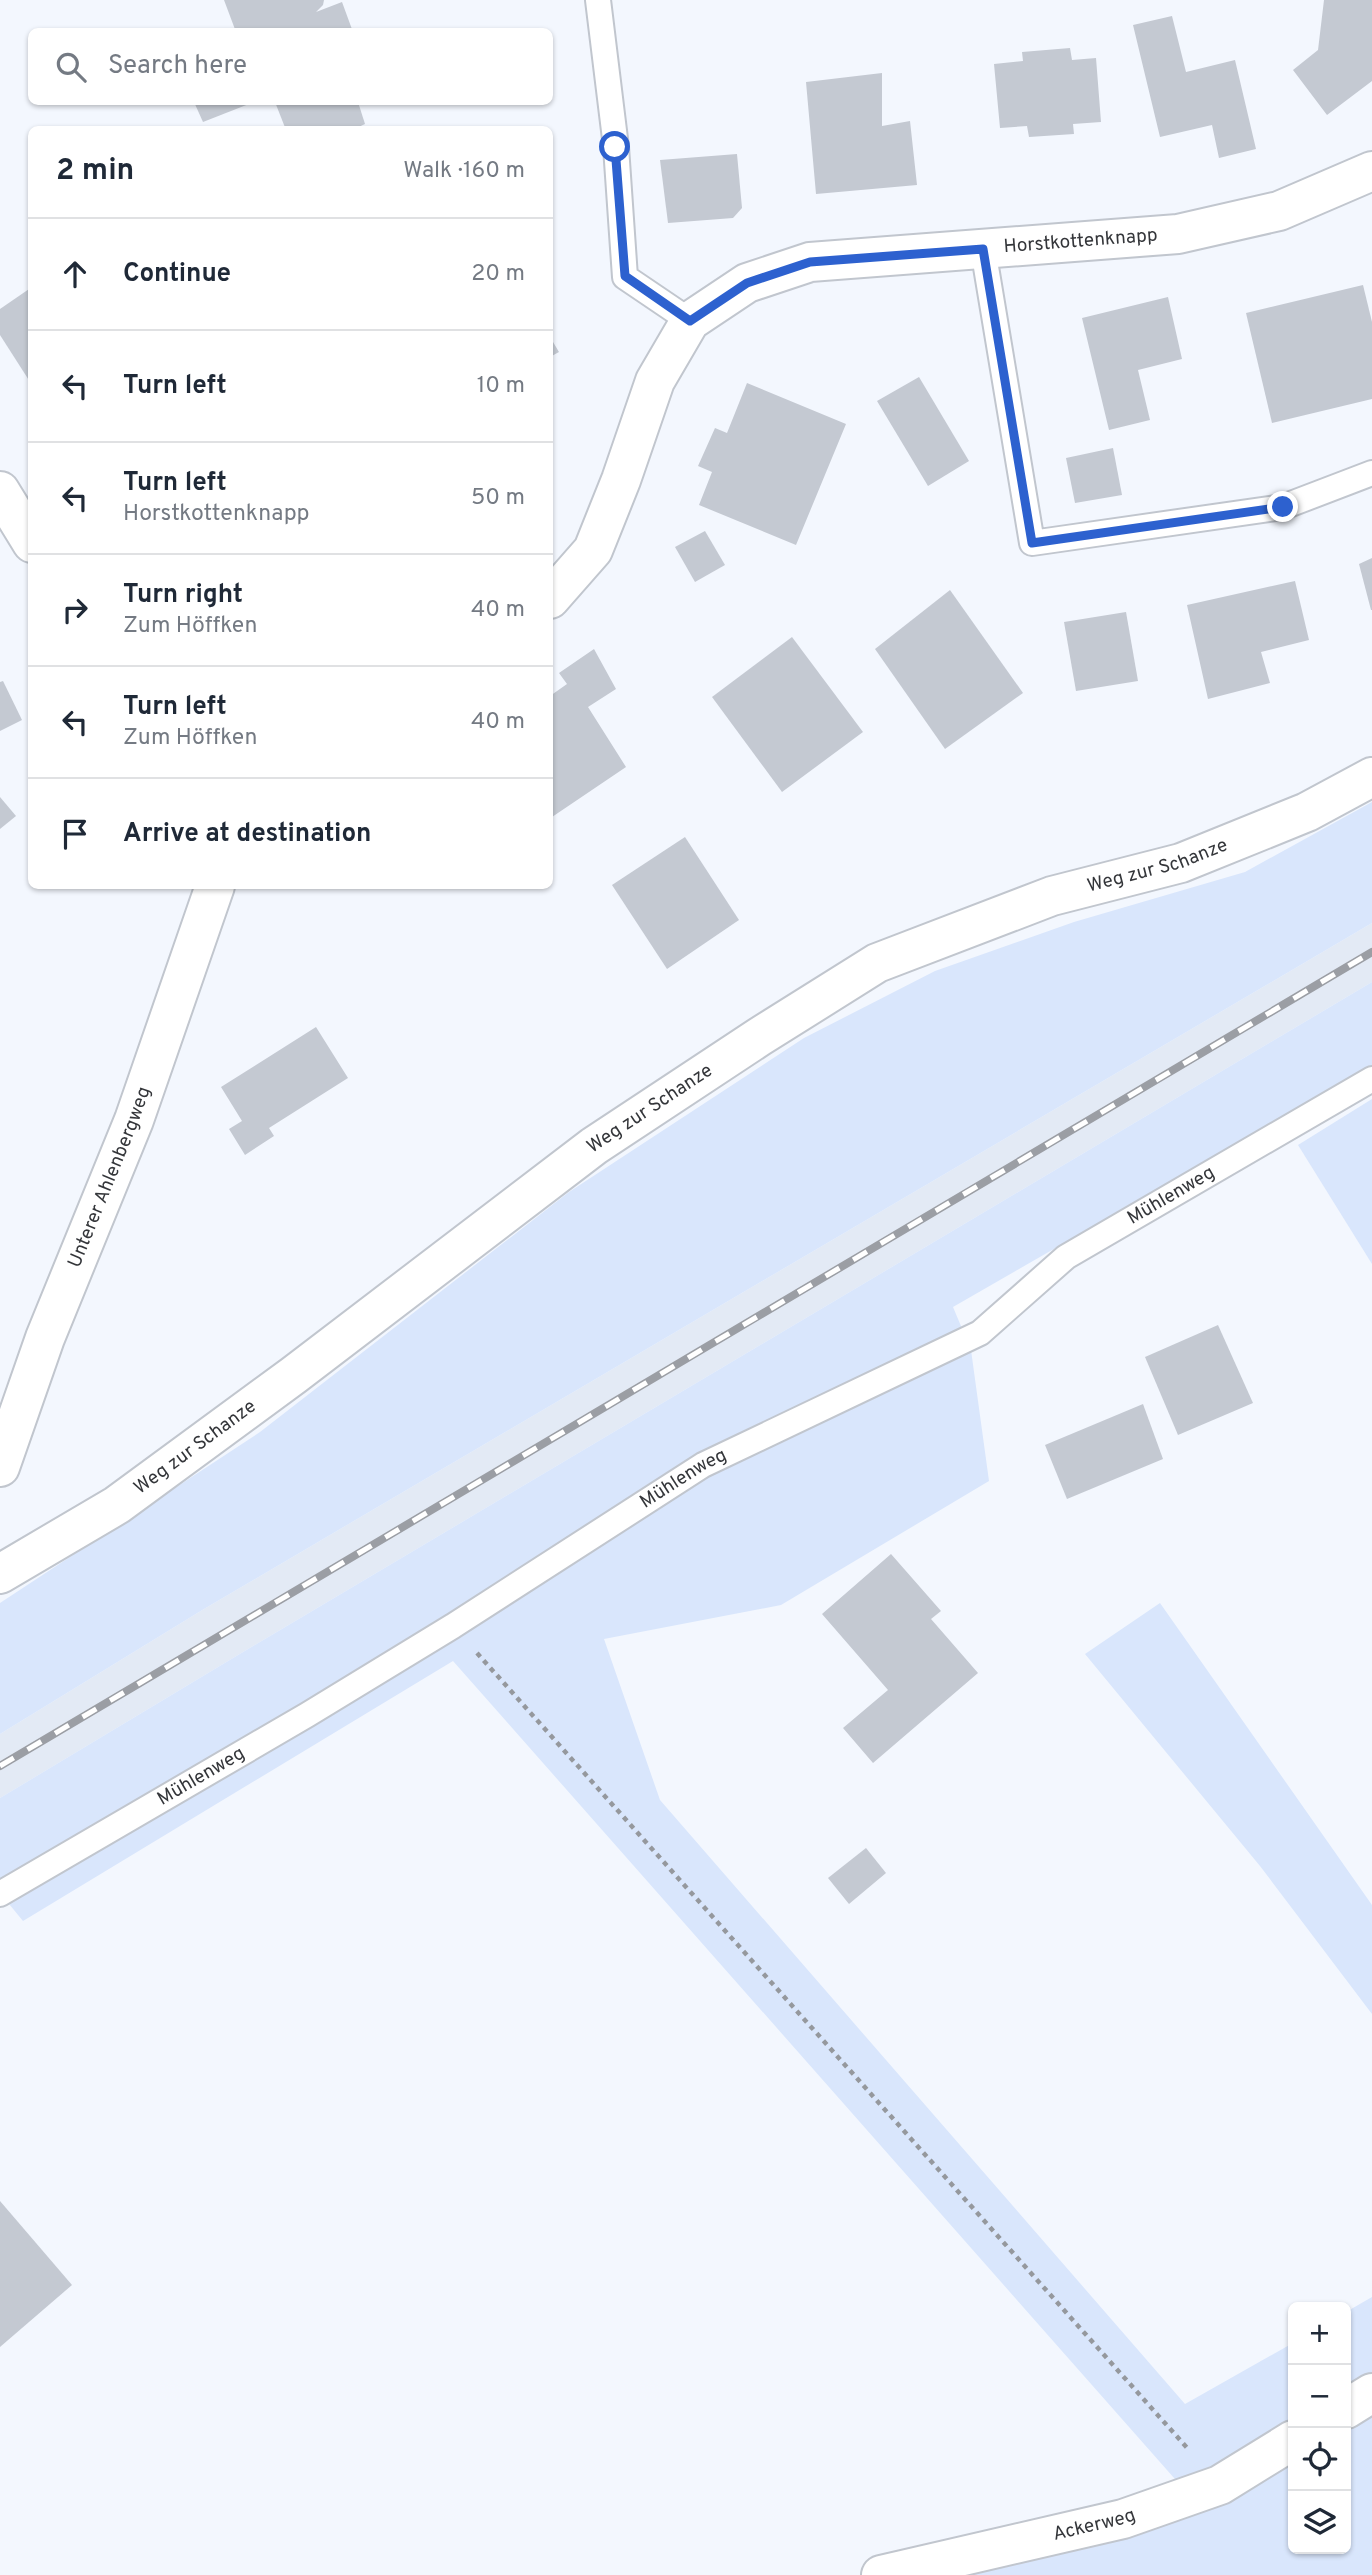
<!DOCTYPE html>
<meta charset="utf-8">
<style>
:root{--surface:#fff;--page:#f2f2f3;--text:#1f2937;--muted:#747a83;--line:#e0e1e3}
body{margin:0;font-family:Overpass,sans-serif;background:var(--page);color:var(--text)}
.controls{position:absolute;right:21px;bottom:21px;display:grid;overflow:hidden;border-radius:10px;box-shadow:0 2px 5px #0004}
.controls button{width:63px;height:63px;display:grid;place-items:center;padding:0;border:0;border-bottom:2px solid var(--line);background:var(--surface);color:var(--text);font:35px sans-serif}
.stop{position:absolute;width:21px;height:21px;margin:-16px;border:5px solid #2d61cf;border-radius:50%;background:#fff}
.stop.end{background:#2d61cf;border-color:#fff;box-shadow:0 2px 7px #0008}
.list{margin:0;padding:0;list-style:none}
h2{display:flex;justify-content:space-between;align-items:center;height:91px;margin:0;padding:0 28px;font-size:30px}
h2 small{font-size:23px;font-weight:400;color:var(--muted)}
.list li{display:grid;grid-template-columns:46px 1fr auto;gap:21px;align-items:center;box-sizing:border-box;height:112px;padding:0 28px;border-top:2px solid var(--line)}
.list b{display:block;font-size:26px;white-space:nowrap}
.list p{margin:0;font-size:23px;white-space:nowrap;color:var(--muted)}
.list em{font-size:23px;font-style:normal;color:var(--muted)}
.icon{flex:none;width:38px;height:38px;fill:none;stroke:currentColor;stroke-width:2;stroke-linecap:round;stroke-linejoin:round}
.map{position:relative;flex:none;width:1372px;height:2575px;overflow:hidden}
.search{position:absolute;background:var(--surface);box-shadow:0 2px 5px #0004;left:28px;top:28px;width:525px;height:77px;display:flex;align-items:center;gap:18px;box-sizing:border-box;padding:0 24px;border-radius:10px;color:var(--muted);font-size:26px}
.panel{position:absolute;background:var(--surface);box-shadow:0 2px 5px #0004;left:28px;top:126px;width:525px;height:763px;border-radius:10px}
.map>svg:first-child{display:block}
</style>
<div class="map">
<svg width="1372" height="2575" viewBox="0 0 1372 2575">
<rect width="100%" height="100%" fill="#f3f7fe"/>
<polygon fill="#e3eaf5" points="1372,923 1372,982 238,1655 0,1798 0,1734 204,1609"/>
<g fill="#d9e6fc">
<polygon points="1372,802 1372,923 204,1609 0,1734 0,1603 260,1432 569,1192 804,1038 935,971 1074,922 1245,872"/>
<polygon points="1372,982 1372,1066 953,1307 971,1350 989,1481 781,1605 604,1639 660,1800 1185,2404 1293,2343 1293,2549 1346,2549 1346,2312 1372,2297 1372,2575 939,2575 1197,2504 453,1661 23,1921 0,1893 0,1798 238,1655"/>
<polygon points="1372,1099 1372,1264 1298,1145"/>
<polygon points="1160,1603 1372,1905 1372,2014 1260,1866 1085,1654"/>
</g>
<g fill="#c4c9d2">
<polygon points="224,0 324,0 323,5 316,12 342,2 353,32 236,32"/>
<polygon points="1324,0 1372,0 1372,81 1327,115 1293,70 1318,50"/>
<polygon points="1172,16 1186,72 1235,60 1256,149 1219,158 1212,125 1160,137 1133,25"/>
<polygon points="1070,48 1072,60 1096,58 1101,122 1073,124 1074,134 1029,137 1027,126 1000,128 994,64 1023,61 1022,52"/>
<polygon points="882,73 882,126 910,121 917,185 816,194 806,82"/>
<polygon points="194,102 254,102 203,122"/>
<polygon points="275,102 358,102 365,124 352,130 286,130"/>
<polygon points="737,154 742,208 733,218 668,223 660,160"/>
<polygon points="1363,285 1372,322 1372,399 1272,423 1246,313"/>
<polygon points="32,287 32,385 0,335 0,309"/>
<polygon points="1168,297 1182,359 1138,370 1150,420 1109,430 1082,318"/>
<polygon points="550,337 559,352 550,357"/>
<polygon points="919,377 969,461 928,486 877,401"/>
<polygon points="747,383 846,424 796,545 699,505 712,472 698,466 715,428 727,433"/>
<polygon points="1113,448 1122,495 1075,503 1066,458"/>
<polygon points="705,531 725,565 695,582 675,547"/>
<polygon points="1372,558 1372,610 1371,610 1359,564"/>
<polygon points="1295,581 1309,640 1261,652 1270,683 1208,699 1187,605"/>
<polygon points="950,590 1023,693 945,749 875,649"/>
<polygon points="1126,612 1138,681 1076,691 1064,622"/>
<polygon points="792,637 863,732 782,792 712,697"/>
<polygon points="594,649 616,689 588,707 626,767 552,817 550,814 550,696 567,684 559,673"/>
<polygon points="3,681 22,720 0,731 0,682"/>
<polygon points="0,797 16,816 0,829"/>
<polygon points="685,837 739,920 667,969 612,885"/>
<polygon points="316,1027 348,1078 269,1128 274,1136 245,1155 229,1129 242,1121 221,1087"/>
<polygon points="1218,1325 1253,1403 1178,1435 1145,1357"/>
<polygon points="1143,1404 1163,1459 1067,1499 1045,1445"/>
<polygon points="891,1554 941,1611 931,1619 978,1673 873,1763 843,1728 888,1690 822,1614"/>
<polygon points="866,1848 886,1873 849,1904 828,1878"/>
<polygon points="0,2201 72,2285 0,2347"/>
</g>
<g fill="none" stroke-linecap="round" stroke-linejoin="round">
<defs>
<g id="lane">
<polyline points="598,0 616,147 625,277 690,321"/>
<polyline points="983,249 1032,543 1283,507 1372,473"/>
<path id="s1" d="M0 1894 307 1715 453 1626 703 1465 980 1333 1066 1257 1372 1079"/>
</g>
<g id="street">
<polyline points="0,491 32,543"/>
<path id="s2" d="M550 599 593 550 621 480 655 381 690 321 747 283 810 262 1178 234 1279 211 1372 171"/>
<path id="s3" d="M0 1467 45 1338 134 1120 215 886"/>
<path id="s4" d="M0 1574 117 1505 294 1375 594 1146 759 1037 877 963 1052 896 1181 863 1307 812 1372 777"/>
<polyline points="1346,2409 1372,2393"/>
<path id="s5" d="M881 2575 1123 2519 1220 2485 1293 2440"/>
</g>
</defs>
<use href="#lane" stroke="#c1c6ce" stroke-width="28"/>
<use href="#street" stroke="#c1c6ce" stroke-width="42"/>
<polyline stroke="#95989d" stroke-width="4.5" stroke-dasharray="5 5" stroke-linecap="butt" points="477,1653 1189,2450"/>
<use href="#lane" stroke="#fff" stroke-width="24"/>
<use href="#street" stroke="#fff" stroke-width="38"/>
<defs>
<polyline id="rail" points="0,1766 1372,952"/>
</defs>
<use href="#rail" stroke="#9b9ea4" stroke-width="8"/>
<use href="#rail" stroke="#fff" stroke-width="5" stroke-dasharray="16" stroke-linecap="butt"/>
</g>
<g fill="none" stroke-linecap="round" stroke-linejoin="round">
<polyline stroke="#2d61cf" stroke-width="9" points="615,147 625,276 690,321 747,283 810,262 983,249 1032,543 1283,507"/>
</g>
<g text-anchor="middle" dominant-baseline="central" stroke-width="5" stroke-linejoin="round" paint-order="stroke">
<g font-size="19" fill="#34363a" stroke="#fff">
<text stroke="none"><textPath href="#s2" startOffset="721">Horstkottenknapp</textPath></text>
<text stroke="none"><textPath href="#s4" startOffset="1367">Weg zur Schanze</textPath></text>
<text stroke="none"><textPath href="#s4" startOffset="800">Weg zur Schanze</textPath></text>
<text stroke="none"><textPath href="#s3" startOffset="310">Unterer Ahlenbergweg</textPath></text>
<text stroke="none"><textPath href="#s1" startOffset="1367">Mühlenweg</textPath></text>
<text stroke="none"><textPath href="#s4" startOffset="233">Weg zur Schanze</textPath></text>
<text stroke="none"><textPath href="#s1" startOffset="800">Mühlenweg</textPath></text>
<text stroke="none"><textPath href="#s1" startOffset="233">Mühlenweg</textPath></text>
<text stroke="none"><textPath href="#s5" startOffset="219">Ackerweg</textPath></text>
</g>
</g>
</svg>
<div class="controls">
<button>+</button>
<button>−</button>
<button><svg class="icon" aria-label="locate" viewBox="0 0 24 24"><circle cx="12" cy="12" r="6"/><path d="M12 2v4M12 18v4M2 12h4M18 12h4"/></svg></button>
<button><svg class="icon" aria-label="layers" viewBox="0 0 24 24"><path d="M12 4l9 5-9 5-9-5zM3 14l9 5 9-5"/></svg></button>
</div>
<div class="stop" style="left:615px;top:147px"></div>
<div class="stop end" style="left:1283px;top:507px"></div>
<div class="search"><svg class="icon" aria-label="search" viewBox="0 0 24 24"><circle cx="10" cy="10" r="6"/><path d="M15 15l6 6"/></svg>Search here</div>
<section class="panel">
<h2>2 min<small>Walk · 160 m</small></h2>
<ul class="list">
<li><svg class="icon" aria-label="ahead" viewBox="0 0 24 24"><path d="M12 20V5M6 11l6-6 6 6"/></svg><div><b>Continue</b></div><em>20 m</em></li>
<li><svg class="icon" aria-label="left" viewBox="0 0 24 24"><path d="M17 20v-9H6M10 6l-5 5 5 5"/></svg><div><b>Turn left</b></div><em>10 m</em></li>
<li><svg class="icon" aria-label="left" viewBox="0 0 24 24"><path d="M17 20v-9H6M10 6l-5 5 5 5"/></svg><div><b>Turn left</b><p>Horstkottenknapp</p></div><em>50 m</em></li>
<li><svg class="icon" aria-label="right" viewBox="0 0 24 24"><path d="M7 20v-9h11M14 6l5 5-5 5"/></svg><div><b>Turn right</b><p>Zum Höffken</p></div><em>40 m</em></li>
<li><svg class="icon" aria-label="left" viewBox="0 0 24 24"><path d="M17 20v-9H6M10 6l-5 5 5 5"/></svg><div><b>Turn left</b><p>Zum Höffken</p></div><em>40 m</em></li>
<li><svg class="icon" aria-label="arrive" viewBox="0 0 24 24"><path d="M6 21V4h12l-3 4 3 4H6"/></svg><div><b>Arrive at destination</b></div></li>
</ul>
</section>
</div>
